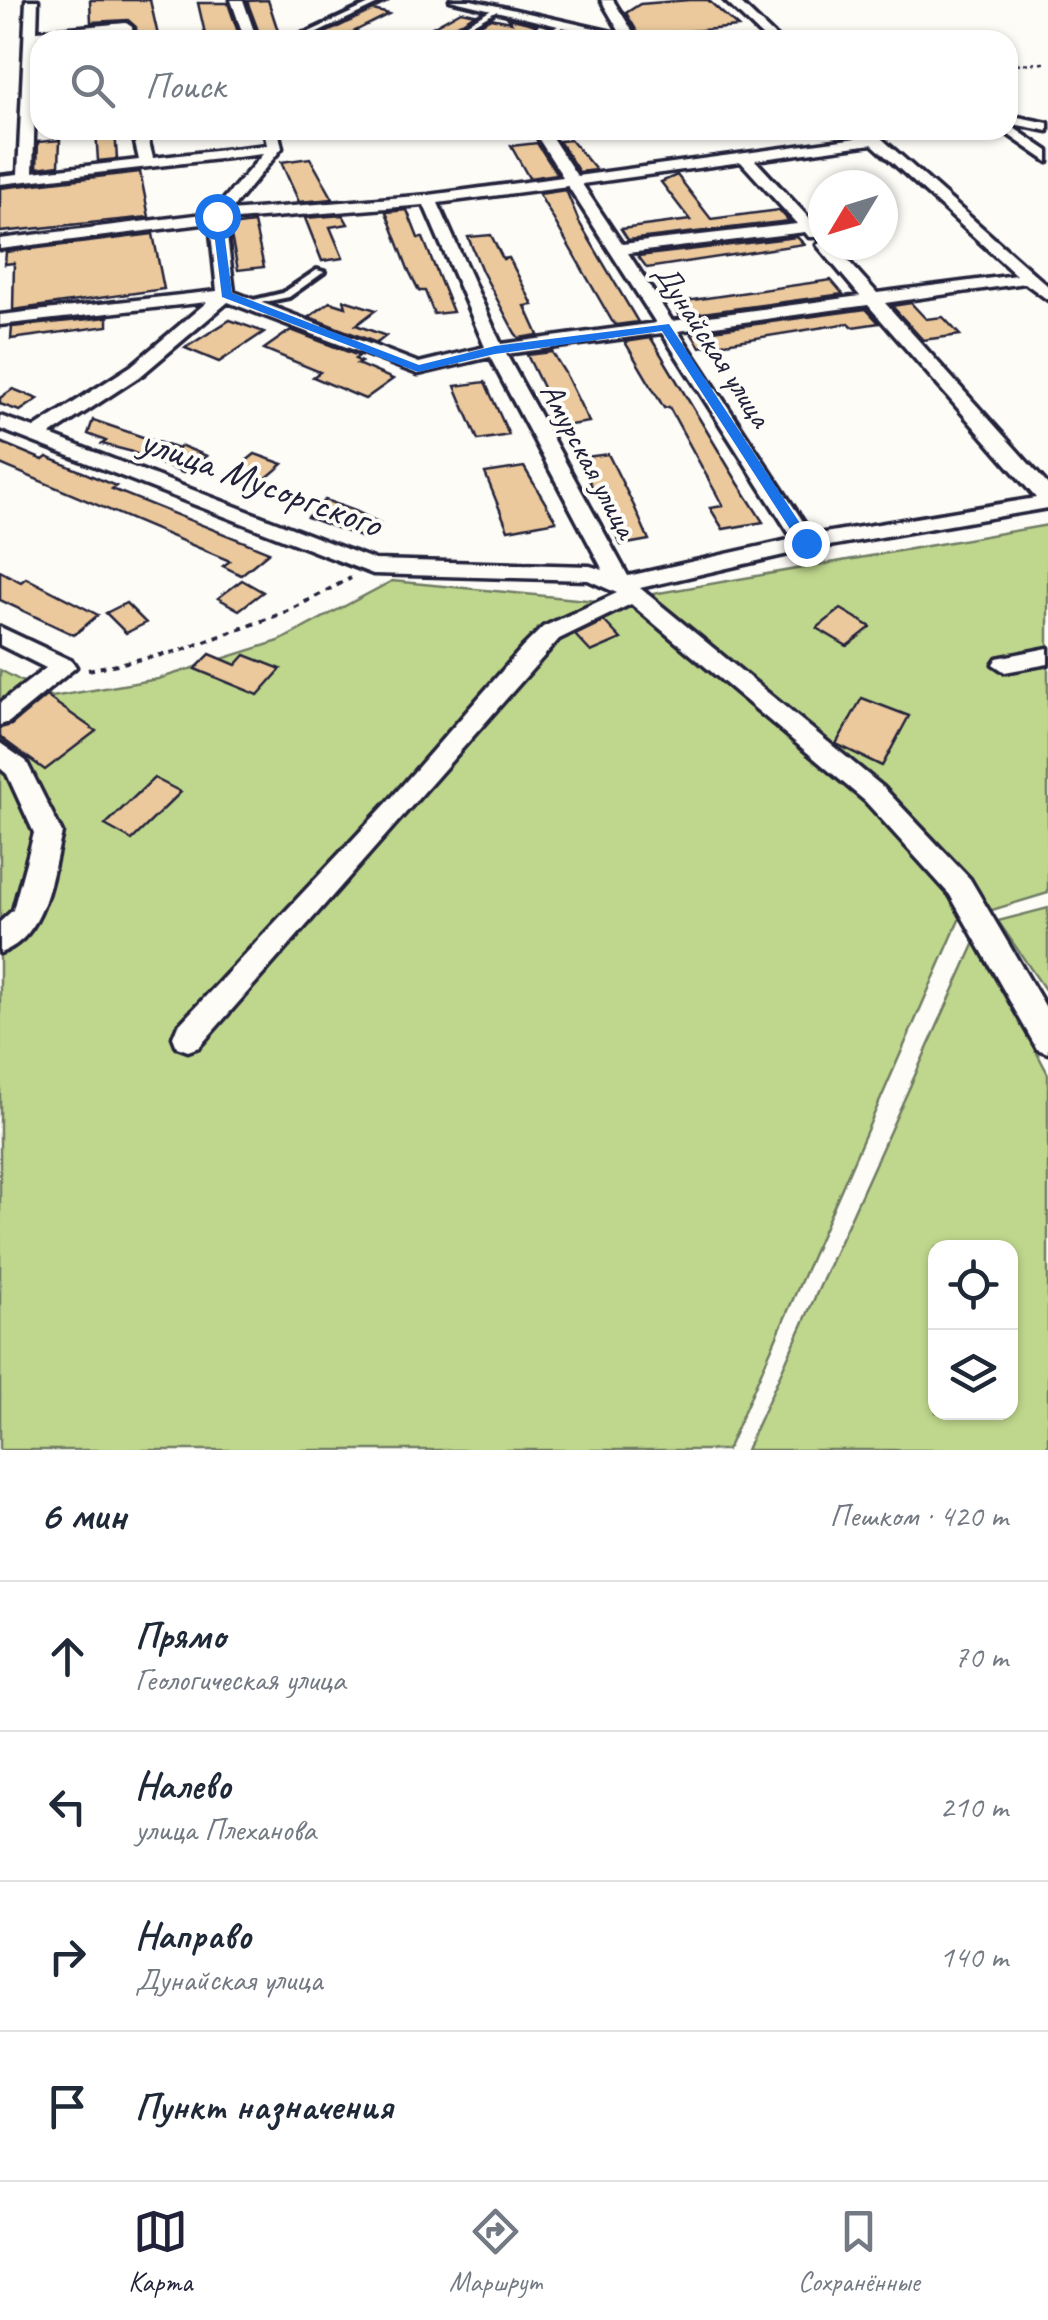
<!DOCTYPE html>
<html lang="ru">
<meta charset="utf-8">
<style>
:root{--surface:#fff;--page:#f6f6f7;--text:#1f2937;--muted:#747a83;--line:#e0e1e3;--accent:#22223b}
body{margin:0;font-family:Caveat,sans-serif;background:var(--page);color:var(--text)}
.controls{position:absolute;right:30px;bottom:30px;display:grid;overflow:hidden;border-radius:20px;box-shadow:0 2px 8px #0004}
.controls button{width:90px;height:90px;display:grid;place-items:center;padding:0;border:0;border-bottom:2px solid var(--line);background:var(--surface);color:var(--text);font:50px sans-serif}
.compass{position:absolute;left:808px;top:170px;width:90px;height:90px;border-radius:50%;background:var(--surface);box-shadow:0 2px 8px #0004;rotate:232deg}
.stop{position:absolute;width:30px;height:30px;margin:-22px;border:8px solid #1a73e8;border-radius:50%;background:#fff}
.stop.end{background:#1a73e8;border-color:#fff;box-shadow:0 2px 10px #0008}
.list{margin:0;padding:0;list-style:none}
h2{display:flex;justify-content:space-between;align-items:center;height:130px;margin:0;padding:0 40px;font-size:42px}
h2 small{font-size:32px;font-weight:400;color:var(--muted)}
.list li{display:grid;grid-template-columns:65px 1fr auto;gap:30px;align-items:center;box-sizing:border-box;height:150px;padding:0 40px;border-top:2px solid var(--line)}
.list b{display:block;font-size:38px;white-space:nowrap}
.list p{margin:0;font-size:32px;white-space:nowrap;color:var(--muted)}
.list em{font-size:32px;font-style:normal;color:var(--muted)}
.icon{flex:none;width:55px;height:55px;fill:none;stroke:currentColor;stroke-width:2;stroke-linecap:round;stroke-linejoin:round}
.map{position:relative;flex:none;width:1048px;height:1450px;overflow:hidden}
.search{position:absolute;background:var(--surface);box-shadow:0 2px 8px #0004;left:30px;right:30px;top:30px;height:110px;display:flex;align-items:center;gap:25px;box-sizing:border-box;padding:0 35px;border-radius:30px;color:var(--muted);font-size:38px}
.sheet{height:730px;background:var(--surface)}
nav{display:flex;justify-content:space-around;align-items:center;box-sizing:border-box;height:140px;border-top:2px solid var(--line);background:var(--surface);font-size:28px;color:var(--muted)}
nav a{display:grid;justify-items:center;gap:5px}
nav .on{color:var(--accent)}
.map>svg:first-child{display:block}
</style>
<div class="map">
<svg width="1048" height="1450" viewBox="0 0 1048 1450">
<rect width="100%" height="100%" fill="#fdfcf7"/>
<filter id="ink" filterUnits="userSpaceOnUse"><feTurbulence type="fractalNoise" baseFrequency=".01" numOctaves="2"/><feDisplacementMap in="SourceGraphic" scale="20" xChannelSelector="R" yChannelSelector="G"/><feConvolveMatrix kernelMatrix="1 2 1 2 8 2 1 2 1" color-interpolation-filters="sRGB"/></filter>
<g filter="url(#ink)">
<g fill="#bfd78d" stroke="#707c64" stroke-width="2.5" fill-rule="evenodd">
<polygon points="1048,525 1048,893 959,920 727,1450 0,1450 0,670 52,697 158,679 279,641 392,581 607,602"/>
<polygon points="1048,908 1048,994 998,921"/>
<path d="M977 938 1048 1074V1450H746ZM936 1248H1010V1412H936Z"/>
</g>
<g fill="#ebc99d" stroke="#22223b" stroke-width="2.5">
<polygon points="90,0 150,0 159,40 137,40 136,27 128,20 91,22"/>
<polygon points="268,0 278,31 259,33 247,1"/>
<polygon points="689,0 708,0 738,27 668,33 667,40 642,40 626,13 640,4"/>
<polygon points="198,3 228,3 239,35 206,38"/>
<polygon points="373,10 389,14 339,39 321,35"/>
<polygon points="461,11 475,14 434,40 409,40"/>
<polygon points="491,18 511,22 508,18 537,25 511,40 452,40"/>
<polygon points="96,130 115,130 117,159 98,161"/>
<polygon points="60,140 59,165 37,168 38,142"/>
<polygon points="571,140 596,170 579,172 559,141"/>
<polygon points="537,143 557,174 529,178 511,146"/>
<polygon points="310,158 333,199 299,202 281,162"/>
<polygon points="140,172 149,217 0,232 0,188"/>
<polygon points="677,175 711,219 779,210 789,221 628,240 621,229 690,220 661,182"/>
<polygon points="566,190 579,222 638,322 616,325 612,321 539,194"/>
<polygon points="407,210 418,238 423,238 453,312 434,314 425,291 419,291 408,269 386,212"/>
<polygon points="343,215 348,224 330,227 343,258 322,261 305,218"/>
<polygon points="254,223 264,267 238,270 229,226"/>
<polygon points="153,234 164,289 13,310 14,263 5,264 6,252"/>
<polygon points="491,235 503,259 509,258 533,305 525,306 538,335 519,338 515,333 482,271 468,237"/>
<polygon points="797,237 804,244 647,268 638,256"/>
<polygon points="831,280 843,294 680,316 672,303"/>
<polygon points="344,300 376,310 356,325 386,336 377,343 309,317 330,302 346,307"/>
<polygon points="911,303 926,319 943,317 960,335 923,340 892,306"/>
<polygon points="866,309 879,323 853,327 849,323 700,347 691,333"/>
<polygon points="108,317 108,326 11,339 12,327"/>
<polygon points="230,320 264,332 219,362 185,348"/>
<polygon points="291,330 359,356 355,359 361,362 357,364 393,379 365,399 313,377 320,372 264,349"/>
<polygon points="651,338 738,483 763,522 723,529 710,508 723,506 669,407 664,408 625,342"/>
<polygon points="552,352 565,373 589,422 564,426 559,420 527,355"/>
<polygon points="485,382 509,435 478,440 455,386"/>
<polygon points="13,389 38,399 20,411 0,404 0,398"/>
<polygon points="93,420 178,449 182,446 207,456 183,473 129,451 102,444 106,441 88,434"/>
<polygon points="0,442 43,460 47,457 116,486 112,489 269,552 241,575 223,566 230,561 0,464"/>
<polygon points="255,454 283,464 258,485 230,474"/>
<polygon points="608,454 634,506 649,540 621,545 578,458"/>
<polygon points="524,467 556,521 508,530 485,473"/>
<polygon points="325,500 355,511 380,523 363,538 307,517"/>
<polygon points="0,571 21,582 26,578 98,615 74,635 0,600"/>
<polygon points="242,580 263,592 239,610 218,598"/>
<polygon points="126,603 146,623 126,633 106,613"/>
<polygon points="841,609 871,627 847,646 817,628"/>
<polygon points="604,621 621,639 591,652 575,635"/>
<polygon points="210,654 236,665 245,655 281,669 258,695 195,669"/>
<polygon points="46,696 96,731 45,770 0,737 0,728 11,725"/>
<polygon points="862,698 909,716 882,766 836,744"/>
<polygon points="154,778 181,792 132,840 105,825"/>
</g>
<g fill="none" stroke-linecap="round" stroke-linejoin="round">
<defs>
<g id="lane">
<polygon points="378,0 386,0 311,36 277,40 307,33"/>
<polygon points="495,7 497,10 445,40 438,40"/>
<polygon points="561,24 566,25 542,40 535,40"/>
<polygon points="317,270 324,272 289,297 245,306 241,303 283,293"/>
</g>
<g id="street">
<path d="M26 0H38L37 31 126 23 132 27 133 40H121L120 31 37 38 33 172 139 160 132 130H146L153 158 267 145 264 130H278L282 148 230 211 429 195 563 177 533 130H547L577 176 864 137 857 130H872L1048 286V300L1025 283 885 303 1048 485V508L806 550 640 588 883 787 970 879 1048 1011V1053L1037 1049 950 895 865 801 631 604 559 639 199 1047 188 1051 177 1047 173 1037 177 1027 386 804 522 648 543 627 617 593 588 580 373 574 0 429V416L34 428 131 366 207 302 0 325V315L217 291 210 223 0 249V239L212 213 263 154 0 184V176L18 174ZM872 144 1016 275 877 293 834 245H823V241L817 245 860 296 672 321 628 253 805 232 809 237H821V231L755 160ZM741 162 797 224 622 244 582 184ZM568 186 656 323 501 344 438 203ZM424 205 485 347 419 363 234 292 225 221ZM228 302 418 374 490 357 603 570 590 566 375 560 50 435 143 374ZM868 305 1036 498 812 535 678 331ZM662 333 793 539 628 576 506 354Z"/>
<polygon points="231,0 243,0 257,40 245,40"/>
<polygon points="450,0 471,0 621,34 601,0 613,0 638,40 616,40"/>
<polygon points="724,0 737,0 779,40 766,40"/>
<polygon points="1008,115 1048,123 1048,131 1008,123"/>
<polygon points="1008,124 1048,151 1048,162 1003,131 1008,130"/>
<polygon points="0,627 72,661 76,667 9,722 0,725 0,703 46,668 0,645"/>
<polygon points="1048,648 1048,664 1005,672 993,664 997,658"/>
<path d="M0 743 26 761 62 833C51 875 47 936 0 953V922L13 910 34 833 7 774 0 768Z"/>
</g>
</defs>
<use href="#lane" stroke="#22223b" stroke-width="8"/>
<use href="#street" stroke="#22223b" stroke-width="7"/>
<polyline stroke="#22223b" stroke-width="2.5" stroke-dasharray="4 4" stroke-linecap="butt" points="1008,64 1048,63"/>
<polyline stroke="#22223b" stroke-width="4" stroke-dasharray="6 6" stroke-linecap="butt" points="88,670 180,651 286,612 351,578"/>
<use href="#lane" fill="#fdfcf7" fill-rule="evenodd"/>
<use href="#street" fill="#fdfcf7" fill-rule="evenodd"/>
</g>
</g>
<polygon fill="#1a73e8" points="217,213 222,216 232,293 419,365 495,346 669,324 813,543 801,546 662,331 495,354 418,372 222,297 212,216"/>
<g text-anchor="middle" dominant-baseline="central" stroke-width="8" stroke-linejoin="round" paint-order="stroke">
<g font-size="32" fill="#22223b" stroke="#fdfcf7">
<text transform="translate(713 345) rotate(57)">Дунайская улица</text>
<text transform="translate(589 460) rotate(62)">Амурская улица</text>
</g>
<g font-size="40" fill="#22223b" stroke="#fdfcf7">
<text transform="translate(261 482) rotate(20)">улица Мусоргского</text>
</g>
</g>
</svg>
<div class="controls">
<button><svg class="icon" aria-label="locate" viewBox="0 0 24 24"><circle cx="12" cy="12" r="6"/><path d="M12 2v4M12 18v4M2 12h4M18 12h4"/></svg></button>
<button><svg class="icon" aria-label="layers" viewBox="0 0 24 24"><path d="M12 4l9 5-9 5-9-5zM3 14l9 5 9-5"/></svg></button>
</div>
<svg class="compass" viewBox="-18 -18 36 36"><path d="M0-13l5 13h-10z" fill="#e53935"/><path d="M0 13l5-13h-10z" fill="#747a83"/></svg>
<div class="stop" style="left:217px;top:216px"></div>
<div class="stop end" style="left:806px;top:543px"></div>
<div class="search"><svg class="icon" aria-label="search" viewBox="0 0 24 24"><circle cx="10" cy="10" r="6"/><path d="M15 15l6 6"/></svg>Поиск</div>
</div>
<section class="sheet">
<h2>6 мин<small>Пешком · 420 m</small></h2>
<ul class="list">
<li><svg class="icon" aria-label="ahead" viewBox="0 0 24 24"><path d="M12 20V5M6 11l6-6 6 6"/></svg><div><b>Прямо</b><p>Геологическая улица</p></div><em>70 m</em></li>
<li><svg class="icon" aria-label="left" viewBox="0 0 24 24"><path d="M17 20v-9H6M10 6l-5 5 5 5"/></svg><div><b>Налево</b><p>улица Плеханова</p></div><em>210 m</em></li>
<li><svg class="icon" aria-label="right" viewBox="0 0 24 24"><path d="M7 20v-9h11M14 6l5 5-5 5"/></svg><div><b>Направо</b><p>Дунайская улица</p></div><em>140 m</em></li>
<li><svg class="icon" aria-label="arrive" viewBox="0 0 24 24"><path d="M6 21V4h12l-3 4 3 4H6"/></svg><div><b>Пункт назначения</b></div></li>
</ul>
</section>
<nav>
<a class="on"><svg class="icon" aria-label="map" viewBox="0 0 24 24"><path d="M3 6l6-2 6 2 6-2v14l-6 2-6-2-6 2zM9 4v14M15 6v14"/></svg>Карта</a>
<a><svg class="icon" aria-label="directions" viewBox="0 0 24 24"><path d="M12 3l9 9-9 9-9-9zM9 14v-3h6M13 9l2 2-2 2"/></svg>Маршрут</a>
<a><svg class="icon" aria-label="saved" viewBox="0 0 24 24"><path d="M7 4h10v16l-5-4-5 4z"/></svg>Сохранённые</a>
</nav>
